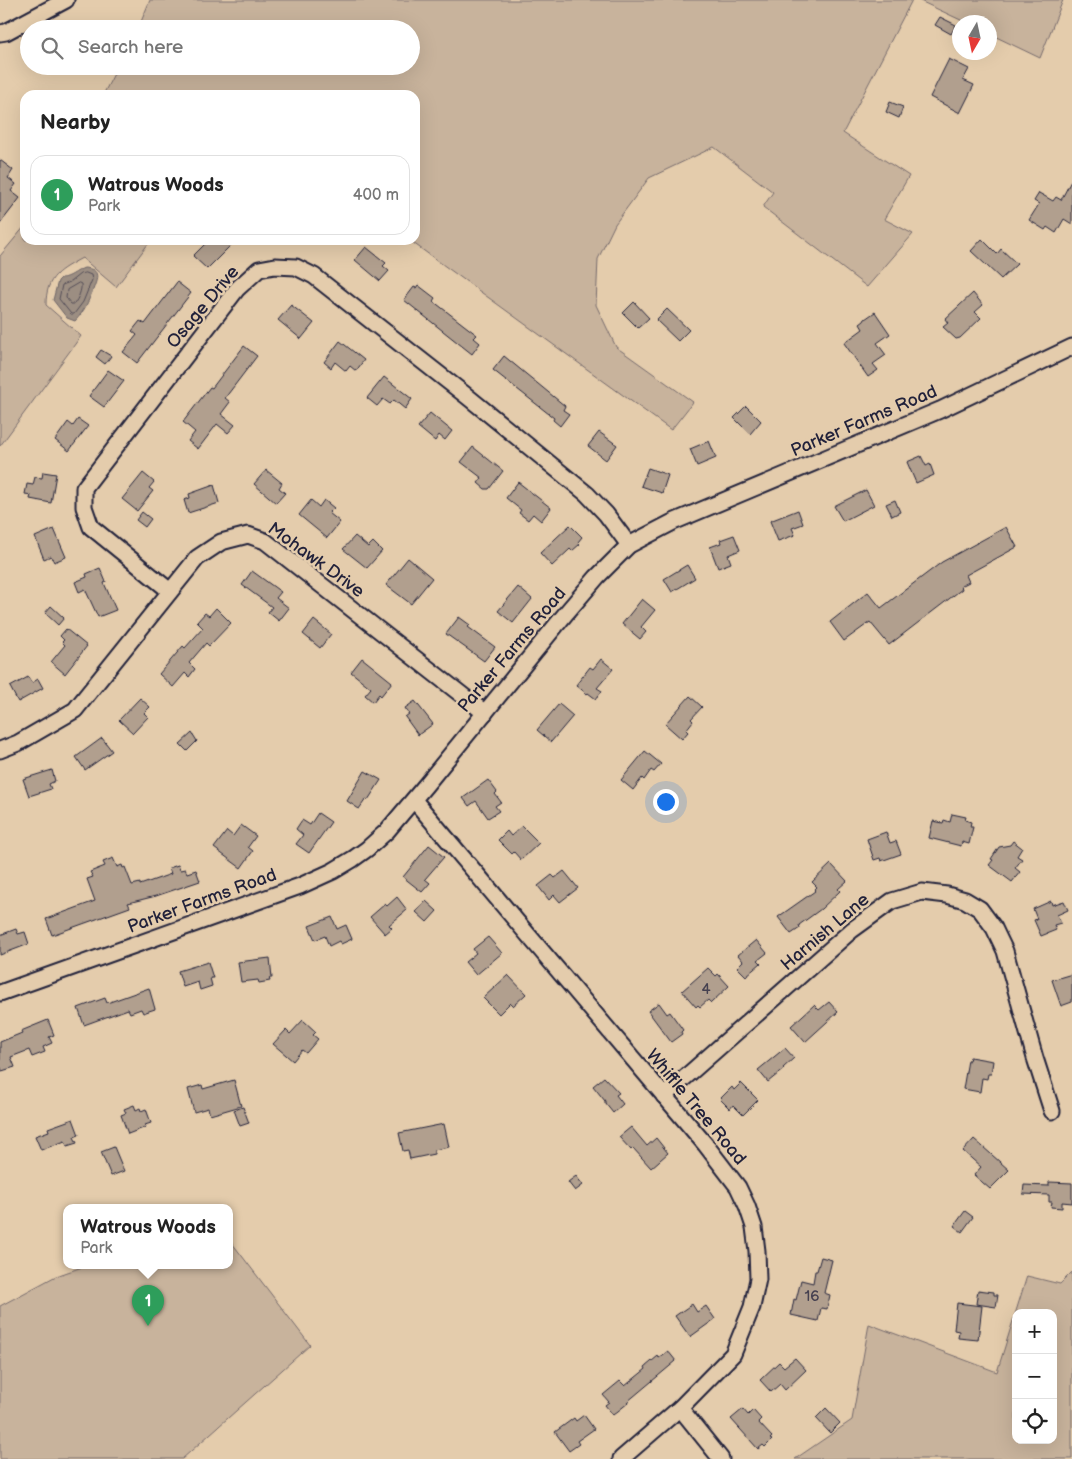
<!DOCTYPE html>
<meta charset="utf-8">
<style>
:root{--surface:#fff;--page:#f2f2f2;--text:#222;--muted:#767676;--line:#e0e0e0;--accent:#0f766e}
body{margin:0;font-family:"Balsamiq Sans",sans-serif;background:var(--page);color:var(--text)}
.controls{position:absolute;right:15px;bottom:15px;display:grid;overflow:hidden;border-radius:10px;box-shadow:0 5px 20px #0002}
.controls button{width:45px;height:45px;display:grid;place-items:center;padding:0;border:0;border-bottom:1px solid var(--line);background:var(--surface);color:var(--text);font:25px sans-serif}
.compass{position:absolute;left:952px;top:15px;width:45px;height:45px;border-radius:50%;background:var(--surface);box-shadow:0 5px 20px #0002;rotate:189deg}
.you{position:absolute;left:665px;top:801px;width:18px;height:18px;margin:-12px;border:4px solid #fff;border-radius:50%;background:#1a73e8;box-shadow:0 0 0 8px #1a73e833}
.badge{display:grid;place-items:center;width:32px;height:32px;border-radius:50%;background:var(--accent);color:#fff;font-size:16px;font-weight:700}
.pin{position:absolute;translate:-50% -41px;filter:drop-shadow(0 1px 2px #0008)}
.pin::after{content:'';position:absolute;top:26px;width:18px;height:15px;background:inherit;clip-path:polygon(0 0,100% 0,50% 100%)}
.popup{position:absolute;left:63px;top:1204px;width:170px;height:65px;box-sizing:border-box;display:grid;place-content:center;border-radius:10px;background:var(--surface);filter:drop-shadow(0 1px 4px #0005);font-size:16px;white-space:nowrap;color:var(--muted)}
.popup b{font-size:19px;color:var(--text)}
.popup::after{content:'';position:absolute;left:50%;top:100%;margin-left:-10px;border:10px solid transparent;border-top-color:var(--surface)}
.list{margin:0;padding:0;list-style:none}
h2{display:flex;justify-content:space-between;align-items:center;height:65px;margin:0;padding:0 20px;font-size:21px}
h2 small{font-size:16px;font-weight:400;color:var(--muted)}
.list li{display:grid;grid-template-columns:32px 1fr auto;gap:15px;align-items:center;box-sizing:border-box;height:80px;margin:0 10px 10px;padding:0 10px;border:1px solid var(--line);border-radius:15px}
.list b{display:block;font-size:19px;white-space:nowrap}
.list p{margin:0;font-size:16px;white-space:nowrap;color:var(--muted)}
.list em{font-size:16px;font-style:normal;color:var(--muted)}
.icon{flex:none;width:28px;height:28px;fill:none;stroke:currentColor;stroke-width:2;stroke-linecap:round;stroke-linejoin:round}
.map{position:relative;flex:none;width:1072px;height:1459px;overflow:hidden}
.search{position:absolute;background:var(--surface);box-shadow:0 5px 20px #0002;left:20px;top:20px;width:400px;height:55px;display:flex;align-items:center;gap:12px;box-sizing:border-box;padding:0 18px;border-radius:28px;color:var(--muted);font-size:19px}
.panel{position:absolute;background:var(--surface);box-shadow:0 5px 20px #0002;left:20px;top:90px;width:400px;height:155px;border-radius:15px}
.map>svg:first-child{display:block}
</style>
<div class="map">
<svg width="1072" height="1459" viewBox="0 0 1072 1459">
<rect width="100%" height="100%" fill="#e4ccac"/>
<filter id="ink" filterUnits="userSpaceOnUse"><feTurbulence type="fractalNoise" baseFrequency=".02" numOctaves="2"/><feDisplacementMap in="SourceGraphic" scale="10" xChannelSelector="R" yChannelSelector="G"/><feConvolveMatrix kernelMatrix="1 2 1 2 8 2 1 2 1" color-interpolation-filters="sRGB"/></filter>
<g filter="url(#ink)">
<g fill="#c8b39c" stroke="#756a6c" fill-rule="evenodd">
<polygon points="150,0 912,0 843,133 909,176 884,219 913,234 867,287 763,207 773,192 714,147 649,178 615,224 598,259 596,305 616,347 693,402 671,430 409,240 415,240 415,95 103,95 118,66 411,66 411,29 138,29"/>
<polygon points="918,0 1063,0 1040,58 990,34 990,22 965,22"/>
<path d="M25 226V240H151L116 287 82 258C60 270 46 276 46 305L81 336 0 446V256Z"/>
<polygon points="229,1239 310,1345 182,1459 0,1459 0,1306 56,1276 88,1265 229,1265"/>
<path d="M1072 1272V1459H795L852 1420 869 1324 997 1372 1027 1276 1060 1284ZM1016 1313H1053V1440H1016Z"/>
</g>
<path fill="#9c8e82" stroke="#6b6366" d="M84 268C102 269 97 279 93 290 88 302 84 312 75 321L67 318 53 300 58 281 61 278C70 278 76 271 84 268Z"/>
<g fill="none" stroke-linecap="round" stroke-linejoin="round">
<g stroke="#534d57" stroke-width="1">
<polygon points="86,273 91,275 92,280 83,302 74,314 71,314 59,299 62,285 70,282 80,274"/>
<path d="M79 283 81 284C82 290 78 299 74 304H71L66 298 67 290Z"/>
</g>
</g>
<g fill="#b19f8e" stroke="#22223b">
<polygon points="940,17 956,25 951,34 935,25"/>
<polygon points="949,59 969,69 963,80 974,85 960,113 930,97"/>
<polygon points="890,102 903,107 899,118 886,112"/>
<polygon points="0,160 13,170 8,178 16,184 11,191 20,198 0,224"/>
<polygon points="1072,179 1072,224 1064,219 1056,233 1047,227 1045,230 1029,220 1039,204 1034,201 1039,193 1053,201 1056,197 1061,200"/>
<polygon points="982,239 997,254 1001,249 1017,264 1001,279 971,251"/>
<polygon points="209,240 236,240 207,269 193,256"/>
<polygon points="366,247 386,263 383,266 389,271 380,281 355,260"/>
<polygon points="177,282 191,293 137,363 123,352 137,335 132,331 140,321 145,324"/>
<polygon points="418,285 435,298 433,301 477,335 474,338 480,343 472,354 404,300 414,287 416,288"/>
<polygon points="973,293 983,305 975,312 981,318 960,338 956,339 943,327 948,323 945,319"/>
<polygon points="634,302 649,318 638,328 623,313"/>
<polygon points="291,305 314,323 301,339 278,320"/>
<polygon points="667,309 689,330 678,341 656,320"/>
<polygon points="875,312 890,334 877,343 886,355 873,364 878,370 868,377 844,343 863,329 860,324 864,321 865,319"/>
<polygon points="340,341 364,360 356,371 350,366 346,371 335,362 331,368 324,362"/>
<polygon points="244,346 257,356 225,398 230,402 221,414 235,425 228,433 217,424 198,449 188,441 195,432 183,422 210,387 212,388"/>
<polygon points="101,350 111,356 105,364 96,357"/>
<polygon points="504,356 565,406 563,410 569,414 560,426 553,420 554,418 493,370"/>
<polygon points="108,370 124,381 104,407 89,396"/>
<polygon points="384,377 412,399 405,409 394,400 390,404 383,399 377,406 367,398"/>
<polygon points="746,406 761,421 750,434 734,418"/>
<polygon points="430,413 452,431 445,440 439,435 435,441 418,427"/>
<polygon points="78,419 88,426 69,451 55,440 68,422 73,426"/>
<polygon points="599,432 617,445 606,460 588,446"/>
<polygon points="709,441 716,458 697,466 690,449"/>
<polygon points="473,447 503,471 489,489 485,489 478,483 482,478 461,462"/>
<polygon points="921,456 926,466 930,464 934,475 916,483 907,462"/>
<polygon points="648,468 668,475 662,493 641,486"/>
<polygon points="266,470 282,483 279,488 285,493 276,503 254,484"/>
<polygon points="43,472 56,474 51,503 30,499 31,495 25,494 27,484 33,485 35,477 42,478"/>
<polygon points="143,473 154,482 149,488 153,491 137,511 122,499"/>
<polygon points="518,482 551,508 541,521 533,514 528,520 519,513 521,510 506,498"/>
<polygon points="214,485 219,503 188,513 184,500 190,498 189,494"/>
<polygon points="866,490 874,505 843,521 834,506"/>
<polygon points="311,500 319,507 324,500 334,508 329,513 340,522 327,538 299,515"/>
<polygon points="895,500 900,512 892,516 886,504"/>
<polygon points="798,510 803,524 792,528 795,535 778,541 770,521"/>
<polygon points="142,512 151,519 145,527 136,520"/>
<polygon points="570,525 582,537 578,542 580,544 572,551 570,549 552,566 540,553"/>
<polygon points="1006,527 1017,547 966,575 969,582 961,586 962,589 889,645 870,622 844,641 830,622 868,592 881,608 942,562"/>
<polygon points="54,529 66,557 54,562 51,556 44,559 35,537"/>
<polygon points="734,535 740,550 728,555 731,563 718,568 710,547 721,543 720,540"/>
<polygon points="355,536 368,547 373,542 382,551 367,568 343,549"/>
<polygon points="408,558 432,578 411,604 386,585"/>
<polygon points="687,565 695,578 672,592 664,579"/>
<polygon points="100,568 106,582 104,583 116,610 98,617 85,589 79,592 75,582 87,577 86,574"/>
<polygon points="252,571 281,592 276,598 289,608 279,621 268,612 272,607 242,585"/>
<polygon points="518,587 532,599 513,623 498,611"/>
<polygon points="642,599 655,610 641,627 646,632 640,639 622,624"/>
<polygon points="51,606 64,618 58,625 45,613"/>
<polygon points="216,608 231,623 209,646 206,643 189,663 195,669 189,677 185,673 173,687 159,674 183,646 185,648 203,628 197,622 205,613 209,616"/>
<polygon points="459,617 470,625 468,627 495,647 484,661 446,634"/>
<polygon points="314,620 331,634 320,648 303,634"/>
<polygon points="66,629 87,646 65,674 51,662 65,645 62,642 64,640 60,636"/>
<polygon points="362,658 392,682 381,696 379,694 373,702 365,695 371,688 351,672"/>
<polygon points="601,659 613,669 597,688 602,691 596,699 588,693 587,694 576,685 590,667 593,669"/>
<polygon points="28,677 32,683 38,679 43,688 18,702 10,687"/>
<polygon points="690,696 702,707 691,719 693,721 686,730 688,732 682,739 665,724"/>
<polygon points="140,698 150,707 144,713 148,717 133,733 119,720"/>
<polygon points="415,701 433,724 418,735 405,717 409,714 405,708"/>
<polygon points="559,704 573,716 551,742 537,730"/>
<polygon points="192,733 197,741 187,751 180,744"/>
<polygon points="102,738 112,751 85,770 76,757"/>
<polygon points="645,751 661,764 654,772 651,770 644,780 642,778 633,790 621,780"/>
<polygon points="52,770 55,781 49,784 51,789 29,796 23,779"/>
<polygon points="365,771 381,780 368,800 366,799 359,809 347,801"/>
<polygon points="488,780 497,792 495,794 501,802 495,806 499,811 488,818 476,801 469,806 463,798"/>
<polygon points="318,813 331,822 309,853 296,844 303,835 296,829 302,820 310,825"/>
<polygon points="952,814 966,817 965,820 971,822 970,827 973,827 969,844 962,842 961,846 929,838 933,821 943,823 944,820 950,822"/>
<polygon points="241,825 256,836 248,847 253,851 241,868 214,848 227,831 233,836"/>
<polygon points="522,826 539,843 521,860 514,852 512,854 498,840 507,831 511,836"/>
<polygon points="886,832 890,843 896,841 901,854 881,861 880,858 874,860 867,839"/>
<polygon points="1013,841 1022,848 1017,856 1022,859 1015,868 1020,872 1012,882 989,865 993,860 991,859 999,847 1010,845"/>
<polygon points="429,845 444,857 425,879 430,883 422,892 403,877"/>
<polygon points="113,858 117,867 122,865 123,868 125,867 132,885 140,883 140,885 171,874 169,868 178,865 180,870 185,869 187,873 196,870 200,881 156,896 128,903 130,907 52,935 46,919 95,901 87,879 93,877 90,872 105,866 103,862"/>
<polygon points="831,864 847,881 838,889 840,891 821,909 799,925 800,928 791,934 778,917 815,891 814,890 817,887 812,882"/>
<polygon points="564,871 578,888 560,902 554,895 549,900 538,886 552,875 555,878"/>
<polygon points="397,897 407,910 389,925 392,928 385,934 370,917 385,904 387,906"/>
<polygon points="426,901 437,911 427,922 416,912"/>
<polygon points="1051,901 1052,905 1064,901 1068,910 1057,915 1061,923 1054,925 1056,930 1041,936 1034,920 1037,919 1033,909"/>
<polygon points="332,917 337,929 346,925 352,939 341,944 339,941 329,946 325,936 315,940 309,926"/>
<polygon points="16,929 18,934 25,932 29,944 0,955 0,935"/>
<polygon points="488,937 502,953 476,975 465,962 476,953 473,949"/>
<polygon points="756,940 767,953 758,960 761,963 746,976 737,967 743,961 738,955"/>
<polygon points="270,958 272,978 269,978 270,981 259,983 258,980 241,982 238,962"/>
<polygon points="208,962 213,978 210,978 212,986 200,990 198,982 183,987 178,971"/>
<polygon points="708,968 716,976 718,974 729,986 711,1003 708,1000 700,1007 698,1005 696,1007 682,991"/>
<polygon points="1072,974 1072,1002 1061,1006 1052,980"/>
<polygon points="508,975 526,994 513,1006 510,1003 499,1014 483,998"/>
<polygon points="149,988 155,1009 143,1013 141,1009 130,1013 128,1009 84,1025 78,1008 105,998 107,1003"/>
<polygon points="829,1002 838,1012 805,1042 791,1026 814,1005 819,1010"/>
<polygon points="659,1003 667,1014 670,1012 683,1030 681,1032 682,1034 671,1042 648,1011"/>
<polygon points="48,1020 54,1035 49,1037 52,1043 43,1047 45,1052 32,1057 29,1050 11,1057 15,1067 2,1071 0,1065 0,1042 22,1033 21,1031"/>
<polygon points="303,1020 316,1032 313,1035 318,1039 306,1053 302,1050 293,1061 273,1044 286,1030 290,1034"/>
<polygon points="785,1048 794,1058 783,1068 784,1069 768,1082 758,1070"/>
<polygon points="970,1057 993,1061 991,1074 988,1074 987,1079 982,1078 980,1092 963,1089 968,1060 969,1060"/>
<polygon points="604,1077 619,1093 616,1095 623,1104 613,1113 605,1103 605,1101 593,1086"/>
<polygon points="234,1080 241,1106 210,1115 208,1108 194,1112 188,1089 202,1085 203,1089"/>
<polygon points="741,1083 758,1100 743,1115 733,1105 730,1109 720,1099 732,1087 734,1090"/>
<polygon points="134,1105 136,1110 140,1108 141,1111 146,1109 151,1123 145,1125 146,1127 128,1134 121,1115 126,1113 124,1109"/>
<polygon points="243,1107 249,1123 240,1126 234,1110"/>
<polygon points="73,1119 79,1135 74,1137 77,1143 67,1146 65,1141 41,1150 35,1136 49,1131 48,1128"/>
<polygon points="444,1124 449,1147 434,1150 434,1154 410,1159 408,1150 403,1151 399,1133"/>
<polygon points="631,1127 647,1146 656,1138 668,1153 651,1168 633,1148 631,1150 619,1137"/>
<polygon points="974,1139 1009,1170 990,1189 974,1175 981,1167 963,1151"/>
<polygon points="114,1147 124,1171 111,1176 101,1152"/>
<polygon points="576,1176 583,1185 575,1191 568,1182"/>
<polygon points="1049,1182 1072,1183 1072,1203 1062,1202 1062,1208 1051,1207 1052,1202 1049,1202 1049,1195 1023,1194 1024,1185 1049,1186"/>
<polygon points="965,1211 973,1217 962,1232 954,1226"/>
<polygon points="821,1257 832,1260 824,1293 830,1295 827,1309 821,1308 818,1321 791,1315 794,1299 796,1300 801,1280 813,1283 815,1271 817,1271"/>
<polygon points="978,1290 994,1292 994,1295 998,1295 996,1307 976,1304"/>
<polygon points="957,1303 982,1306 978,1340 958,1338 959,1331 954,1330"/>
<polygon points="692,1304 697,1312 706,1306 715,1319 690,1337 675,1316"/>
<polygon points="668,1351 676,1361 627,1402 628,1403 613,1415 605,1405 609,1402 603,1395 620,1381 625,1386 646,1369 645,1367 658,1356 659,1358"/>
<polygon points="795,1358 806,1370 785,1390 780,1384 771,1392 760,1380 779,1362 784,1367"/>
<polygon points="826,1408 840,1423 830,1433 816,1418"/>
<polygon points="743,1409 748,1415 753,1410 761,1419 758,1422 772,1437 770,1439 772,1440 765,1447 763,1445 758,1449 731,1419"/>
<polygon points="584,1415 594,1429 577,1441 579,1444 569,1451 555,1432 574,1418 576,1421"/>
</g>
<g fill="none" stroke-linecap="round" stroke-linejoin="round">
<defs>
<g id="minor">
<polyline points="0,33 6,32 66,0"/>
<polyline points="170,591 91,527 84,507 84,488 237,289 259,269 275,266 296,267 314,276 468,397 587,494 606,514 629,545"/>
<polyline points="0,750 18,743 75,710 197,558 221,542 248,535 265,541 485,713"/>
<polyline points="414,800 705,1144 738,1187 747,1206 754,1227 757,1251 758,1279 752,1307 733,1354 680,1408 621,1459"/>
<polyline points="0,993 300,886 333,871 353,859 367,849 387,831 425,786 567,612 597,577 629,545 673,522 940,410 1072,347"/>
<polyline points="664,1096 852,930 892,901 922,892 947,895 965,900 980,909 994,928 1005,951 1035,1058 1052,1111"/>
<polyline points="680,1408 721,1459"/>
</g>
</defs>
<use href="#minor" stroke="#22223b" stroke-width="19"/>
<use href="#minor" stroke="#e4ccac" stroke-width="15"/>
</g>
</g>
<g text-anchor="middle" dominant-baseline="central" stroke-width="5" stroke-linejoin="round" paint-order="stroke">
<g font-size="15" fill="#464150">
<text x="706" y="989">4</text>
<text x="812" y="1296">16</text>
</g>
<g font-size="18" fill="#22223b" stroke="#e4ccac">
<text transform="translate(203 307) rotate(-50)">Osage Drive</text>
<text transform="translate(864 421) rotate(-23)">Parker Farms Road</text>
<text transform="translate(316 560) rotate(36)">Mohawk Drive</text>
<text transform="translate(512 650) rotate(-50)">Parker Farms Road</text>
<text transform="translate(202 901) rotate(-20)">Parker Farms Road</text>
<text transform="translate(825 932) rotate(-40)">Harnish Lane</text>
<text transform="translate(696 1107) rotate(50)">Whiffle Tree Road</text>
</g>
</g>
</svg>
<div class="controls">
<button>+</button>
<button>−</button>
<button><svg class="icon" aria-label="locate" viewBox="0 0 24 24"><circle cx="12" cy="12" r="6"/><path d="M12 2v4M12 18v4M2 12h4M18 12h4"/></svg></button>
</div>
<svg class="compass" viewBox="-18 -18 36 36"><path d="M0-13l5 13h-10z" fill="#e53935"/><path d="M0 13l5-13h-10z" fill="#767676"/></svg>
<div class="you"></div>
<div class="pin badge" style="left:148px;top:1326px;background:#2e9e5b">1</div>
<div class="popup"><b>Watrous Woods</b>Park</div>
<div class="search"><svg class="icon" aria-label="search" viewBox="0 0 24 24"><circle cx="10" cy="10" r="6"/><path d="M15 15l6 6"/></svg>Search here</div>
<section class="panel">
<h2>Nearby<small></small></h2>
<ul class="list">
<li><span class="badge" style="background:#2e9e5b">1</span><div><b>Watrous Woods</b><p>Park</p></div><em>400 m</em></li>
</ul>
</section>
</div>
